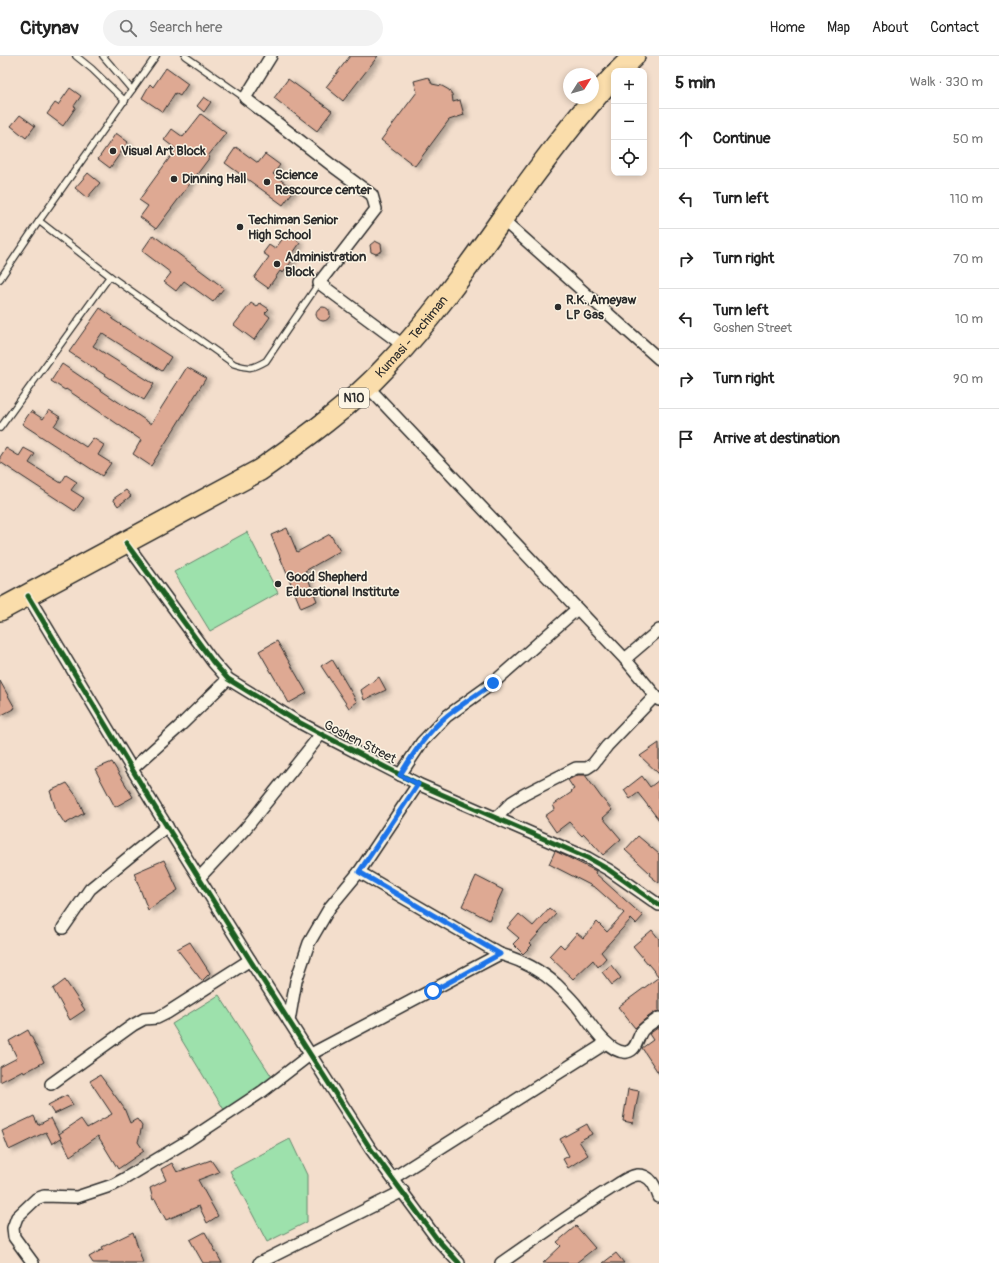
<!DOCTYPE html>
<meta charset="utf-8">
<style>
:root{--surface:#fff;--page:#f2f2f2;--text:#222;--muted:#767676;--line:#e0e0e0}
body{margin:0;font-family:Pangolin,sans-serif;background:var(--page);color:var(--text)}
.controls{position:absolute;right:12px;top:12px;display:grid;overflow:hidden;border-radius:8px;box-shadow:0 2px 6px #0003}
.controls button{width:36px;height:36px;display:grid;place-items:center;padding:0;border:0;border-bottom:1px solid var(--line);background:var(--surface);color:var(--text);font:20px sans-serif}
.compass{position:absolute;left:563px;top:12px;width:36px;height:36px;border-radius:50%;background:var(--surface);box-shadow:0 2px 6px #0003;rotate:53deg}
.stop{position:absolute;width:12px;height:12px;margin:-9px;border:3px solid #1a73e8;border-radius:50%;background:#fff}
.stop.end{background:#1a73e8;border-color:#fff;box-shadow:0 1px 4px #0008}
.list{margin:0;padding:0;list-style:none}
h2{display:flex;justify-content:space-between;align-items:center;height:52px;margin:0;padding:0 16px;font-size:17px}
h2 small{font-size:13px;font-weight:400;color:var(--muted)}
.list li{display:grid;grid-template-columns:26px 1fr auto;gap:12px;align-items:center;box-sizing:border-box;height:60px;padding:0 16px;border-top:1px solid var(--line)}
.list b{display:block;font-size:15px;white-space:nowrap}
.list p{margin:0;font-size:13px;white-space:nowrap;color:var(--muted)}
.list em{font-size:13px;font-style:normal;color:var(--muted)}
.icon{flex:none;width:22px;height:22px;fill:none;stroke:currentColor;stroke-width:2;stroke-linecap:round;stroke-linejoin:round}
.map{position:relative;flex:none;width:659px;height:1207px;overflow:hidden}
header{display:flex;align-items:center;gap:24px;box-sizing:border-box;height:56px;padding:0 20px;background:var(--surface);border-bottom:1px solid var(--line)}
header strong{font-size:19px}
nav{display:flex;gap:22px;margin-inline-start:auto;font-size:14px}
.search{width:280px;height:36px;background:var(--page);display:flex;align-items:center;gap:10px;box-sizing:border-box;padding:0 14px;border-radius:22px;color:var(--muted);font-size:15px}
main{display:flex}
aside{flex:1;background:var(--surface)}
.map>svg:first-child{display:block}
</style>
<header>
<strong>Citynav</strong>
<div class="search"><svg class="icon" aria-label="search" viewBox="0 0 24 24"><circle cx="10" cy="10" r="6"/><path d="M15 15l6 6"/></svg>Search here</div>
<nav><a>Home</a><a>Map</a><a>About</a><a>Contact</a></nav>
</header>
<main>
<div class="map">
<svg width="659" height="1207" viewBox="0 0 659 1207">
<defs>
<filter id="shadow"><feDropShadow dx="4.5" dy="2.5" stdDeviation="2" flood-color="#0004"/></filter>
</defs>
<rect width="100%" height="100%" fill="#f3decc"/>
<filter id="ink" filterUnits="userSpaceOnUse"><feTurbulence type="fractalNoise" baseFrequency=".025" numOctaves="2"/><feDisplacementMap in="SourceGraphic" scale="8" xChannelSelector="R" yChannelSelector="G"/><feConvolveMatrix kernelMatrix="1 2 1 2 8 2 1 2 1" color-interpolation-filters="sRGB"/></filter>
<g filter="url(#ink)">
<g fill="#9de1ac" stroke="#64866c">
<polygon points="247,476 278,537 210,575 174,516"/>
<polygon points="219,939 274,1024 226,1057 172,968"/>
<polygon points="290,1083 307,1119 307,1166 267,1186 230,1115"/>
</g>
<g fill="#dea993" stroke="#2b2b2b" filter="url(#shadow)">
<polygon points="350,0 378,0 343,45 326,31"/>
<polygon points="166,12 188,28 180,40 175,37 163,56 142,42 150,28 153,31"/>
<polygon points="429,21 432,28 442,30 449,34 452,38 453,46 460,44 464,59 449,64 415,110 381,84 417,36 414,25"/>
<polygon points="288,23 332,55 317,75 274,42"/>
<polygon points="70,32 81,40 74,50 76,51 63,70 47,58 55,47 58,49"/>
<polygon points="204,41 211,46 204,56 197,50"/>
<polygon points="201,58 226,77 208,100 210,101 156,173 140,161 148,150 139,144 176,93 164,84 172,73 183,81"/>
<polygon points="20,59 35,70 26,82 11,70"/>
<polygon points="116,77 128,86 110,112 98,103"/>
<polygon points="236,91 258,107 265,98 280,109 273,118 294,134 283,149 225,107"/>
<polygon points="88,117 100,127 87,142 75,132"/>
<polygon points="287,177 300,187 291,200 294,202 283,217 280,215 268,232 254,222 269,201 263,197 269,189 275,193"/>
<polygon points="153,179 224,232 213,246 184,225 176,235 164,226 171,217 142,195"/>
<polygon points="375,185 381,188 382,195 376,198 371,196 370,189"/>
<polygon points="251,247 257,251 260,247 269,253 265,257 270,261 254,284 234,269"/>
<circle cx="323" cy="258" r="7"/>
<polygon points="100,252 113,261 112,263 171,301 162,315 102,277 93,290 154,328 144,344 69,296"/>
<polygon points="62,308 151,368 187,311 206,322 151,410 133,398 141,384 66,333 65,334 51,325"/>
<polygon points="49,354 60,361 54,370 86,391 93,382 104,389 98,399 111,407 102,420 22,368 31,355 43,363"/>
<polygon points="6,392 19,400 24,392 35,398 29,407 61,427 66,419 77,426 71,434 84,442 75,455 0,406 0,401"/>
<polygon points="126,434 131,440 118,450 113,443"/>
<polygon points="287,472 297,496 330,478 340,495 305,515 317,545 301,552 271,479"/>
<polygon points="277,585 307,637 289,647 259,595"/>
<polygon points="332,603 357,646 349,652 321,610"/>
<polygon points="379,621 386,634 364,644 361,634"/>
<polygon points="0,625 15,652 0,660"/>
<polygon points="659,687 659,718 640,700"/>
<polygon points="112,706 133,741 115,751 95,713"/>
<polygon points="578,719 585,719 601,741 612,754 603,762 621,783 603,799 584,778 582,780 569,766 556,776 545,760 555,753 553,749 572,736 571,735 574,733 568,724"/>
<polygon points="642,720 650,731 659,724 659,764 638,737 630,743 624,734"/>
<polygon points="67,727 77,741 84,757 65,768 56,754 50,735"/>
<polygon points="638,780 659,798 659,827 649,819 650,817 625,794"/>
<polygon points="555,795 596,815 595,817 643,860 636,868 631,863 601,896 606,902 598,911 593,904 573,923 549,900 560,888 564,892 577,877 583,882 597,866 607,876 624,857 596,832 549,808"/>
<polygon points="164,804 178,834 148,854 134,817"/>
<polygon points="476,820 503,834 489,864 462,850"/>
<polygon points="549,852 556,858 530,887 532,889 523,898 513,888 519,882 507,872 519,858 533,870"/>
<polygon points="652,874 659,883 659,955 655,956 644,964 635,972 618,951 659,921 633,890"/>
<polygon points="190,886 210,917 202,925 177,893"/>
<polygon points="611,909 621,922 612,929 602,916"/>
<polygon points="65,924 85,954 70,964 53,933"/>
<polygon points="659,971 659,1018 642,992 653,984 649,978"/>
<polygon points="28,974 44,1006 24,1017 23,1014 0,1026 0,1011 17,1002 9,985"/>
<polygon points="100,1019 124,1052 130,1067 137,1063 142,1070 138,1086 144,1095 118,1113 98,1080 70,1100 59,1078 81,1063 87,1072 112,1058 90,1025"/>
<polygon points="628,1033 639,1035 633,1067 623,1065"/>
<polygon points="67,1039 73,1049 54,1058 48,1049"/>
<polygon points="34,1060 38,1069 51,1062 61,1082 52,1088 46,1076 9,1094 2,1075"/>
<polygon points="587,1068 592,1078 579,1085 588,1099 568,1112 563,1103 569,1100 560,1083"/>
<polygon points="211,1104 219,1116 198,1124 218,1160 207,1167 199,1150 166,1164 155,1143 153,1144 150,1132 166,1124 161,1113 172,1107 177,1116"/>
<polygon points="576,1170 595,1192 576,1207 543,1207 561,1190 557,1186"/>
<polygon points="133,1176 143,1207 93,1207 89,1201 103,1193 102,1191"/>
<polygon points="205,1176 222,1207 203,1207 190,1184"/>
<polygon points="616,1197 624,1207 603,1207"/>
</g>
<g fill="none" stroke-linecap="round" stroke-linejoin="round">
<defs>
<g id="lane">
<polyline points="76,0 92,13 125,45"/>
<polyline points="103,0 132,34"/>
<path d="M156 0 39 165 110 220 234 308C250 313 252 313 266 305L319 227"/>
<polyline points="185,0 245,42"/>
<polyline points="0,223 39,165"/>
<polyline points="0,372 110,220"/>
</g>
<g id="street">
<polyline points="271,0 245,42 334,111 372,139 376,153 319,227 404,290"/>
<polyline points="502,163 659,303"/>
<polyline points="367,330 625,603 659,644"/>
<polyline points="126,487 213,606 228,623 293,663 321,678 418,728 588,802 609,814 659,849"/>
<polyline points="28,540 153,748 250,904 370,1092 437,1183 459,1207"/>
<polyline points="625,603 659,574"/>
<polyline points="132,713 179,671 228,623"/>
<polyline points="400,719 422,686 447,660 493,627 577,553"/>
<polyline points="496,762 512,746 525,738 576,712 587,712 593,708 607,690 655,640"/>
<path d="M359 816 500 898C521 904 539 913 556 928 563 935 571 942 577 950 587 962 608 999 627 996 637 994 637 982 642 975 646 970 654 966 659 962"/>
<polyline points="199,822 245,773 321,678"/>
<polyline points="63,872 90,833 167,770"/>
<polyline points="289,965 296,925 309,887 330,851 359,816 418,728"/>
<polyline points="51,1028 133,969 144,963 157,962 167,957 250,904"/>
<polyline points="393,1122 606,987"/>
<polyline points="33,1207 14,1181 13,1172 17,1161 36,1143 44,1140 77,1141 113,1129 124,1123 189,1084 263,1035 311,998 500,898"/>
<polyline points="259,1207 403,1135"/>
<path d="M501 1207C537 1182 573 1156 610 1133 617 1129 630 1119 638 1119 651 1119 655 1130 659 1141"/>
</g>
<g id="highway">
<polyline points="619,15 634,0"/>
<path id="s1" d="M0 554 260 414C304 383 349 351 386 311 429 266 466 214 502 163 537 114 573 65 614 20"/>
</g>
</defs>
<use href="#lane" stroke="#2b2b2b" stroke-width="8"/>
<use href="#street" stroke="#2b2b2b" stroke-width="14"/>
<use href="#highway" stroke="#2b2b2b" stroke-width="24"/>
<use href="#lane" stroke="#fcf5e5" stroke-width="5.5"/>
<use href="#street" stroke="#fcf5e5" stroke-width="11"/>
<use href="#highway" stroke="#faddab" stroke-width="21"/>
<defs>
<g id="cycleway">
<polyline points="126,487 213,606 228,623 293,663 321,678 418,728 588,802 609,814 659,849"/>
<polyline points="28,540 153,748 250,904 370,1092 437,1183 459,1207"/>
</g>
</defs>
<use href="#cycleway" stroke="#fcf5e5" stroke-width="8"/>
<use href="#cycleway" stroke="#1b5e20" stroke-width="5"/>
</g>
</g>
<g fill="none" stroke-linecap="round" stroke-linejoin="round" filter="url(#ink)">
<path stroke="#1a73e8" stroke-width="5" d="M433 935 500 898 359 816 418 728 400 719C413 698 428 675 448 659 462 648 478 638 493 627"/>
</g>
<g fill="#2b2b2b" stroke="#fcf5e5" stroke-width="1.5">
<circle cx="113" cy="95" r="4"/>
<circle cx="174" cy="123" r="4"/>
<circle cx="267" cy="126" r="4"/>
<circle cx="240" cy="171" r="4"/>
<circle cx="277" cy="208" r="4"/>
<circle cx="558" cy="251" r="4"/>
<circle cx="278" cy="528" r="4"/>
</g>
<g text-anchor="middle" dominant-baseline="central" stroke-width="3" stroke-linejoin="round" paint-order="stroke">
<rect fill="#fcf5e5" stroke="#6a6863" stroke-width="1" x="339" y="332" width="30" height="20" rx="3"/>
<g font-size="12" font-weight="bold" fill="#2b2b2b">
<text x="354" y="342">N10</text>
</g>
<g font-size="13" font-weight="bold" fill="#2b2b2b" stroke="#fcf5e5" text-anchor="start">
<text x="121" y="95">Visual Art Block</text>
<text x="275" y="119">Science<tspan x="275" dy="15">Rescource center</tspan></text>
<text x="182" y="123">Dinning Hall</text>
<text x="248" y="164">Techiman Senior<tspan x="248" dy="15">High School</tspan></text>
<text x="285" y="201">Administration<tspan x="285" dy="15">Block</tspan></text>
<text x="566" y="244">R.K. Ameyaw<tspan x="566" dy="15">LP Gas</tspan></text>
<text x="286" y="521">Good Shepherd<tspan x="286" dy="15">Educational Institute</tspan></text>
</g>
<g font-size="13" fill="#2b2b2b" stroke="#fcf5e5">
<text stroke="none"><textPath href="#s1" startOffset="498">Kumasi - Techiman</textPath></text>
<text transform="translate(360 686) rotate(27)">Goshen Street</text>
</g>
</g>
</svg>
<div class="controls">
<button>+</button>
<button>−</button>
<button><svg class="icon" aria-label="locate" viewBox="0 0 24 24"><circle cx="12" cy="12" r="6"/><path d="M12 2v4M12 18v4M2 12h4M18 12h4"/></svg></button>
</div>
<svg class="compass" viewBox="-18 -18 36 36"><path d="M0-13l5 13h-10z" fill="#e53935"/><path d="M0 13l5-13h-10z" fill="#767676"/></svg>
<div class="stop" style="left:433px;top:935px"></div>
<div class="stop end" style="left:493px;top:627px"></div>
</div>
<aside>
<h2>5 min<small>Walk · 330 m</small></h2>
<ul class="list">
<li><svg class="icon" aria-label="ahead" viewBox="0 0 24 24"><path d="M12 20V5M6 11l6-6 6 6"/></svg><div><b>Continue</b></div><em>50 m</em></li>
<li><svg class="icon" aria-label="left" viewBox="0 0 24 24"><path d="M17 20v-9H6M10 6l-5 5 5 5"/></svg><div><b>Turn left</b></div><em>110 m</em></li>
<li><svg class="icon" aria-label="right" viewBox="0 0 24 24"><path d="M7 20v-9h11M14 6l5 5-5 5"/></svg><div><b>Turn right</b></div><em>70 m</em></li>
<li><svg class="icon" aria-label="left" viewBox="0 0 24 24"><path d="M17 20v-9H6M10 6l-5 5 5 5"/></svg><div><b>Turn left</b><p>Goshen Street</p></div><em>10 m</em></li>
<li><svg class="icon" aria-label="right" viewBox="0 0 24 24"><path d="M7 20v-9h11M14 6l5 5-5 5"/></svg><div><b>Turn right</b></div><em>90 m</em></li>
<li><svg class="icon" aria-label="arrive" viewBox="0 0 24 24"><path d="M6 21V4h12l-3 4 3 4H6"/></svg><div><b>Arrive at destination</b></div></li>
</ul>
</aside>
</main>
